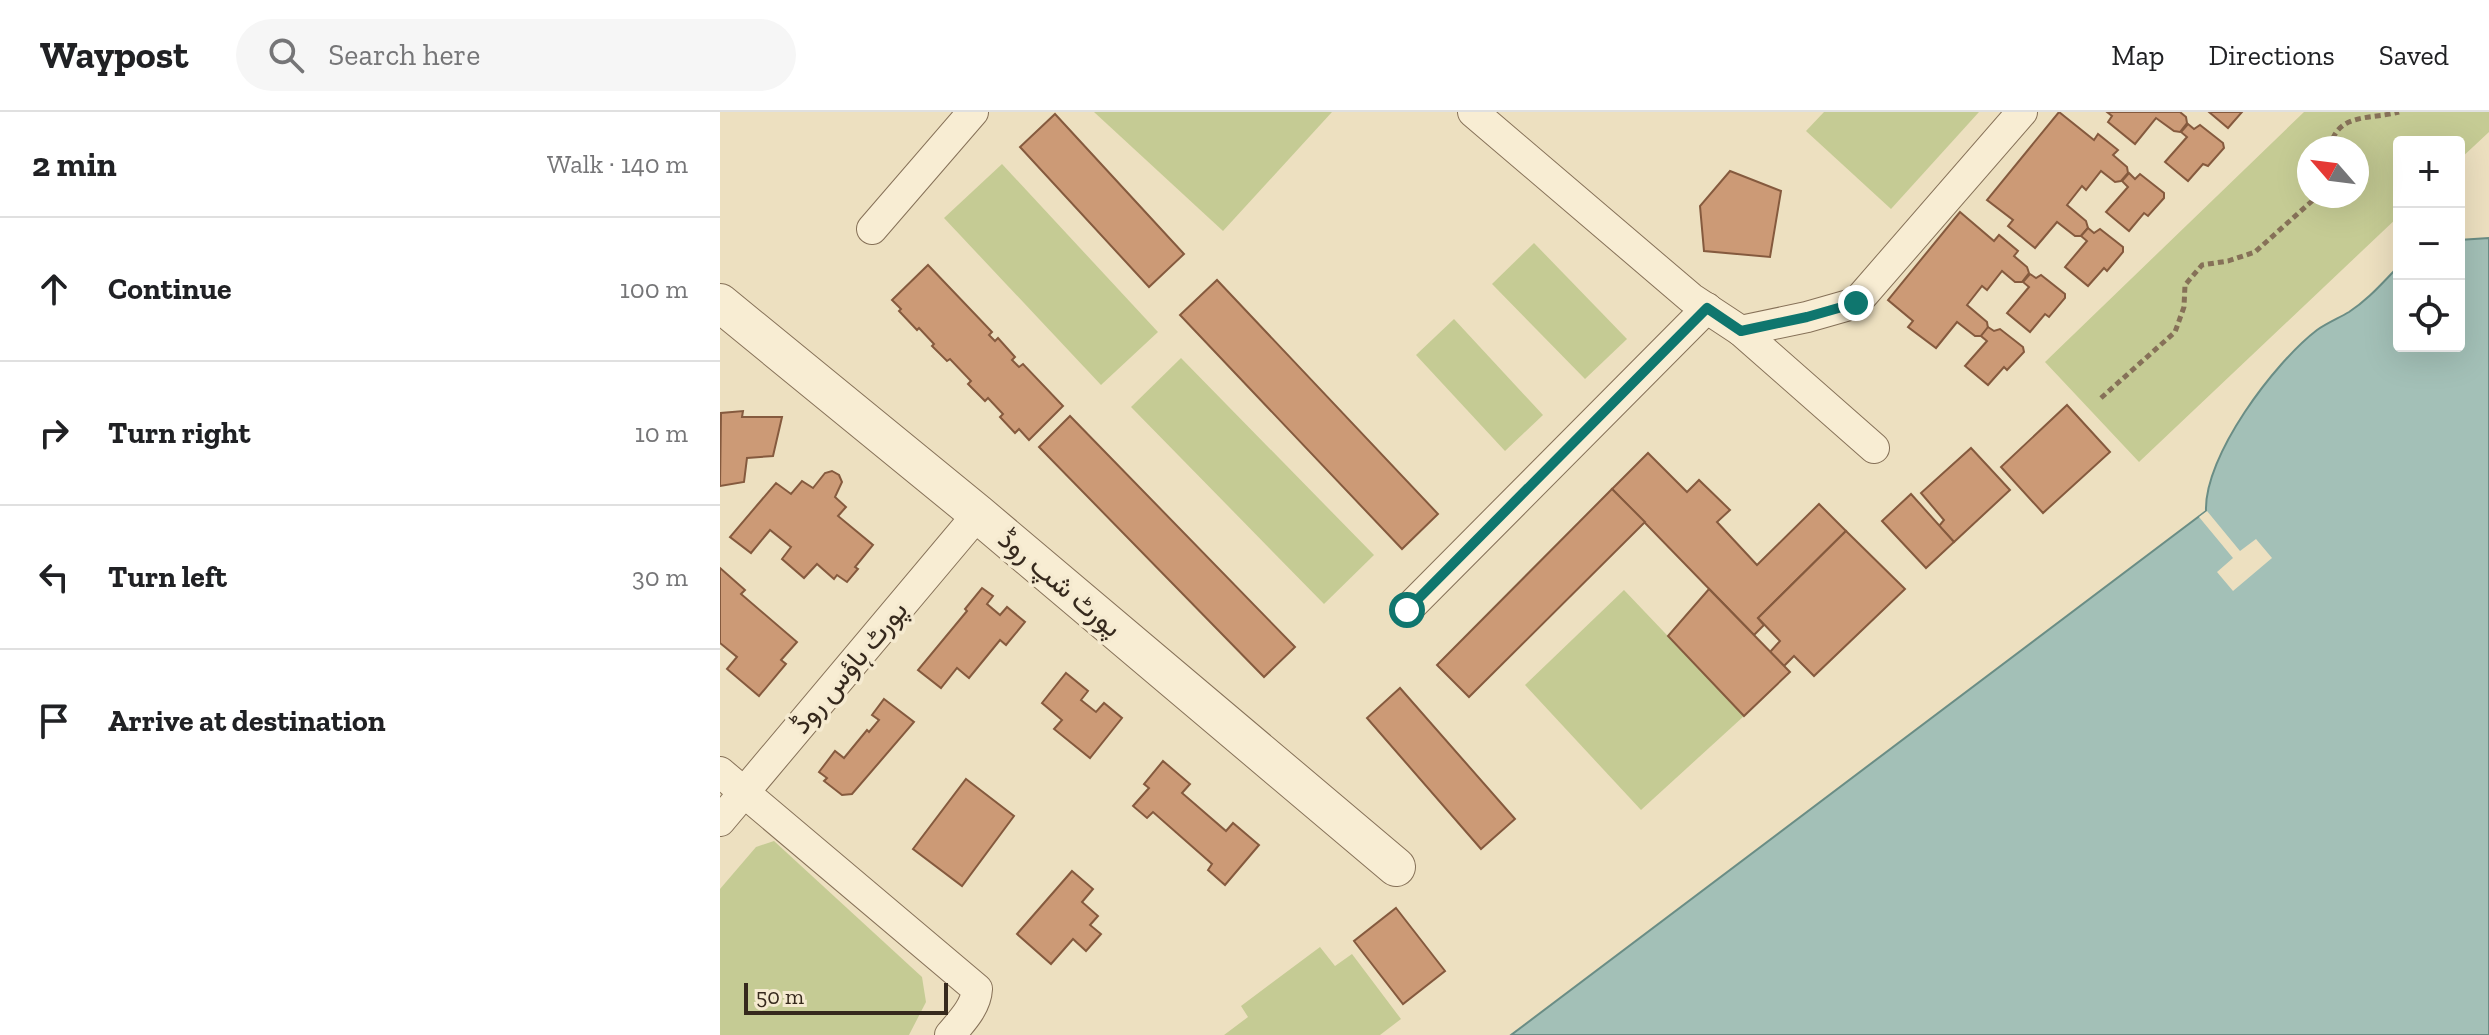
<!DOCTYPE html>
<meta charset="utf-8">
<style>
:root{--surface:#fff;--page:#f6f6f6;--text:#202124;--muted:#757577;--line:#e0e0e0}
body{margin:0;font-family:"Zilla Slab",Vazirmatn,serif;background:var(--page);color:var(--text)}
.controls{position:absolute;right:24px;top:24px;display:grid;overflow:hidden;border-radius:8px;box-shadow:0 8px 32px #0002}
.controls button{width:72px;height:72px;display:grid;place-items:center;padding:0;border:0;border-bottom:2px solid var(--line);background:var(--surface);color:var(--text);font:40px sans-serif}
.compass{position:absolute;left:1577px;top:24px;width:72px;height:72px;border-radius:50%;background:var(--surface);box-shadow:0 8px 32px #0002;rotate:298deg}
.scale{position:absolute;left:24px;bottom:20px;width:204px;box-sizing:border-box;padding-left:8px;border:4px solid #36291d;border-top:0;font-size:22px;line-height:28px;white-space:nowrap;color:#36291d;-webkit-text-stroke:6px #f5ead0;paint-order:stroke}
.stop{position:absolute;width:24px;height:24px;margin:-18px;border:6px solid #0f766e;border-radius:50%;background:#fff}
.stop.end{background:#0f766e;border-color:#fff;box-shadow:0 2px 8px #0008}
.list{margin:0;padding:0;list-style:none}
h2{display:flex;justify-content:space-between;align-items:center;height:104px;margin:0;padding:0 32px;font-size:34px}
h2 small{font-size:26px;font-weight:400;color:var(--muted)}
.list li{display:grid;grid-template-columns:52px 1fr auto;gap:24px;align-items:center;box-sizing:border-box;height:144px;padding:0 32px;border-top:2px solid var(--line)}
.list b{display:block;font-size:30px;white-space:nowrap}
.list em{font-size:26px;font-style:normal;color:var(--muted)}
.icon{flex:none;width:44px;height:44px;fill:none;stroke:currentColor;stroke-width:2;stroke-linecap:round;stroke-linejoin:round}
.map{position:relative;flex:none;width:1769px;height:923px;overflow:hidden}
header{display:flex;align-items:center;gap:48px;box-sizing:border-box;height:112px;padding:0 40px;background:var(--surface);border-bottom:2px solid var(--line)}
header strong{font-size:38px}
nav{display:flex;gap:44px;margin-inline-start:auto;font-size:28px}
.search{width:560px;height:72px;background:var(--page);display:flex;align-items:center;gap:20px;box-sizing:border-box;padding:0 28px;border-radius:44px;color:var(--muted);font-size:30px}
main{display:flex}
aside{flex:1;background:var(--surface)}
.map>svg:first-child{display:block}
</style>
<header>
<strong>Waypost</strong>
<div class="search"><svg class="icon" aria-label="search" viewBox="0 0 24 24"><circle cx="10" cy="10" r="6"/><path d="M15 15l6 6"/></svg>Search here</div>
<nav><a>Map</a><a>Directions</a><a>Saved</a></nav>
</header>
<main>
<aside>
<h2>2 min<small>Walk · 140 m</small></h2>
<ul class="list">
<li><svg class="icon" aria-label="ahead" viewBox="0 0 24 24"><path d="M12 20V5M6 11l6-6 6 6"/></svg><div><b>Continue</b></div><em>100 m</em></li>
<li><svg class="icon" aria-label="right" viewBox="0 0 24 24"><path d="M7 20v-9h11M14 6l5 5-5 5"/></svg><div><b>Turn right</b></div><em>10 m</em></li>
<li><svg class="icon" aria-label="left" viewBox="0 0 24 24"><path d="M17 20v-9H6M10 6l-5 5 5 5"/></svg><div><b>Turn left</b></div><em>30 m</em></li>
<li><svg class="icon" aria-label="arrive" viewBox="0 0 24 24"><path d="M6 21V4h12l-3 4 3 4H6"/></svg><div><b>Arrive at destination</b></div></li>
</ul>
</aside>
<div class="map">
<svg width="1769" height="923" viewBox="0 0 1769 923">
<rect width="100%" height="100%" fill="#ede0c0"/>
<g fill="#c5cb94" fill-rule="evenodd">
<polygon points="374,0 612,0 503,119"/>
<polygon points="1104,0 1259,0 1171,97 1086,19"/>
<path d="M1584 0H1769V20L1739 48V30H1679V104L1419 350 1325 250ZM1589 36H1637V84H1589Z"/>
<polygon points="282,52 438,220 381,273 224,106"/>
<polygon points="814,131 907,227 865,267 772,172"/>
<polygon points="734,207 823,303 785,339 696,243"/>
<polygon points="461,246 654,443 604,492 411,295"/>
<polygon points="904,478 1024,604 921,698 805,573"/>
<polygon points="54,729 202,865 206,890 189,923 0,923 0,777 36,735"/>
<polygon points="600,835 615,854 632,842 681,907 660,923 504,923 528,905 521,894"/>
</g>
<path fill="#a3c0b7" stroke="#6a8d85" stroke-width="2" d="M1769 126V923H791L1486 399C1484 344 1554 251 1597 218 1607 211 1619 206 1629 200 1649 187 1663 170 1679 154V234H1739V128Z"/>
<polygon fill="#ede0c0" points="1487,399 1520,439 1536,427 1552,446 1513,479 1497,460 1513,446 1479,405"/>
<g fill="#cc9a76" stroke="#855a3e" stroke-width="2">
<polygon points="1339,0 1374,28 1378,22 1398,38 1393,43 1407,55 1408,61 1401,69 1395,70 1381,59 1366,78 1362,74 1347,93 1366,109 1368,116 1361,124 1355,124 1337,110 1315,136 1288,114 1293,108 1267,88"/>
<polygon points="1387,0 1460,0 1466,5 1467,11 1460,20 1454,19 1436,6 1415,32 1388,10 1392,4"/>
<polygon points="1489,0 1522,0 1508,16"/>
<polygon points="335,2 464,142 429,175 300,35"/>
<polygon points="1468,12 1474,17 1480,13 1503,31 1504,36 1488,54 1483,52 1468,69 1445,50 1467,25 1461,20"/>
<polygon points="1010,59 1061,79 1050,145 984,139 980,94"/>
<polygon points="1409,61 1415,67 1420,62 1444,81 1444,86 1428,104 1424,101 1409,119 1386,100 1408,75 1402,69"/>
<polygon points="1240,100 1274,129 1279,123 1298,139 1294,144 1307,155 1309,161 1302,170 1295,170 1282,159 1267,178 1262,174 1247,193 1267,210 1268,216 1261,224 1255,224 1237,210 1216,236 1188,215 1193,209 1168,188"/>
<polygon points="1368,116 1374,121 1380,117 1403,135 1403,140 1387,159 1384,156 1368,174 1345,155 1367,129 1361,124"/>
<polygon points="208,153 272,220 269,223 275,229 278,226 295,245 292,248 299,255 303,252 343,294 309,328 299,317 295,321 280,305 283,302 268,286 265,289 248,272 251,269 230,247 227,249 212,234 214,232 199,216 197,218 179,199 181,197 172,188"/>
<polygon points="1310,162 1316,166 1321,163 1345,182 1345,186 1329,205 1325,202 1310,220 1287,201 1309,175 1303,170"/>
<polygon points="497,168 718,402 682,437 460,203"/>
<polygon points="1268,215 1274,219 1280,217 1303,235 1304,240 1287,258 1284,255 1268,273 1245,254 1267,229 1261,224"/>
<polygon points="1347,293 1390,340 1323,401 1281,355"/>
<polygon points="23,299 22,305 62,305 53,344 27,346 24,370 0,374 1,301"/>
<polygon points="350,304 575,535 544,565 319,335"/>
<polygon points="1251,336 1290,378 1234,430 1219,414 1224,408 1201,381"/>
<polygon points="928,341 967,380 979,368 1010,398 997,410 1037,453 1099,392 1126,419 1038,506 1044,513 1034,523 892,377"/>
<polygon points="112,359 119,363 122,370 115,385 126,395 118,404 153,433 135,455 138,457 127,470 117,463 114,467 97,452 84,466 62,447 71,435 50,418 31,441 10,425 56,371 71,382 82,369 93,376 105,361"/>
<polygon points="892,377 925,410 749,585 717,553"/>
<polygon points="1191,382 1234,430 1206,456 1162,409"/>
<polygon points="1126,419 1185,477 1094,564 1074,544 1064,554 1050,540 1060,529 1038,506"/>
<polygon points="0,456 25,478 21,482 77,530 61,548 66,552 39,584 7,557 17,545 0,531"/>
<polygon points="262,476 273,484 267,492 280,503 287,495 305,510 286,533 280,528 249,566 237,556 221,576 198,558 247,499 245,497"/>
<polygon points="989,477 1070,560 1024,604 948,524"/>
<polygon points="346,561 368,579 361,588 376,600 384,591 402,606 370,646 334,617 342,608 322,591"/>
<polygon points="680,576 795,707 761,737 647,606"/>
<polygon points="164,587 194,610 132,682 122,683 104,669 107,666 99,660 115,639 124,646 147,618 149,620 159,608 152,603"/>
<polygon points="443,649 470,672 462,681 506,719 513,711 539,733 505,773 488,758 492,752 433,700 427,706 413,694 429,676 424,672"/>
<polygon points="246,667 294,704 242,774 193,737"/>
<polygon points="352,759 373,777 362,790 378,804 370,813 381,822 366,839 353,827 331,852 297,822"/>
<polygon points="676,796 725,859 683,892 634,829"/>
</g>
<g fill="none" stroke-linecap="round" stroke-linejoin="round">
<defs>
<g id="minor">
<polyline points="753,0 971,186 1021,219 1087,205 1136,191 1302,0"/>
<polyline points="152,117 253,0"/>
<polyline points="1021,219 1154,336"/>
<polyline points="687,498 987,196"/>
<path d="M0 660 257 877C256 895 241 910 230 923"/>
<polyline points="0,709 258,402"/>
</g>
<polyline id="tertiary" points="0,191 258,402 676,755"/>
</defs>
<use href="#minor" stroke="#867158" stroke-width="32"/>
<use href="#tertiary" stroke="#867158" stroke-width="40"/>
<g stroke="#867158" stroke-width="5" stroke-dasharray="6 4" stroke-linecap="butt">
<path d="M1610 36C1617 0 1650 8 1679 0"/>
<polyline points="1381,286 1455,220 1464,195 1465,173 1482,153 1508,149 1535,140 1592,89 1594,84"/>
</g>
<use href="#minor" stroke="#f8edd3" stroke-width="30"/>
<use href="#tertiary" stroke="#f8edd3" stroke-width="38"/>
</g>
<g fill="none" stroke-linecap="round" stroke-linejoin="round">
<polyline stroke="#0f766e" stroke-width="10" points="687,498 987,196 1021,219 1087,205 1136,191"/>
</g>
<g text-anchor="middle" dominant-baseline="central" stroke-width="7" stroke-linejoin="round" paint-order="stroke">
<g font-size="28" fill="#36291d" stroke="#f5ead0">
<text transform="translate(340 471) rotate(40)">پورٹ شپ روڈ</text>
<text transform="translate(129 555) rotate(-50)">پورٹ ہاؤس روڈ</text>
</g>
</g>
</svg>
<div class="controls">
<button>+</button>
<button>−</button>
<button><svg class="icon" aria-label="locate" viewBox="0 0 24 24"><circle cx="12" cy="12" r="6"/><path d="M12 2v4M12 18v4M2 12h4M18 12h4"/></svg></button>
</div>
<svg class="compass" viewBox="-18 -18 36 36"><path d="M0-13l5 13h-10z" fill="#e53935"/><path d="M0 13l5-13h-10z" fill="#757577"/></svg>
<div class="scale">50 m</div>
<div class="stop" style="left:687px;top:498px"></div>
<div class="stop end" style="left:1136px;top:191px"></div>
</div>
</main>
